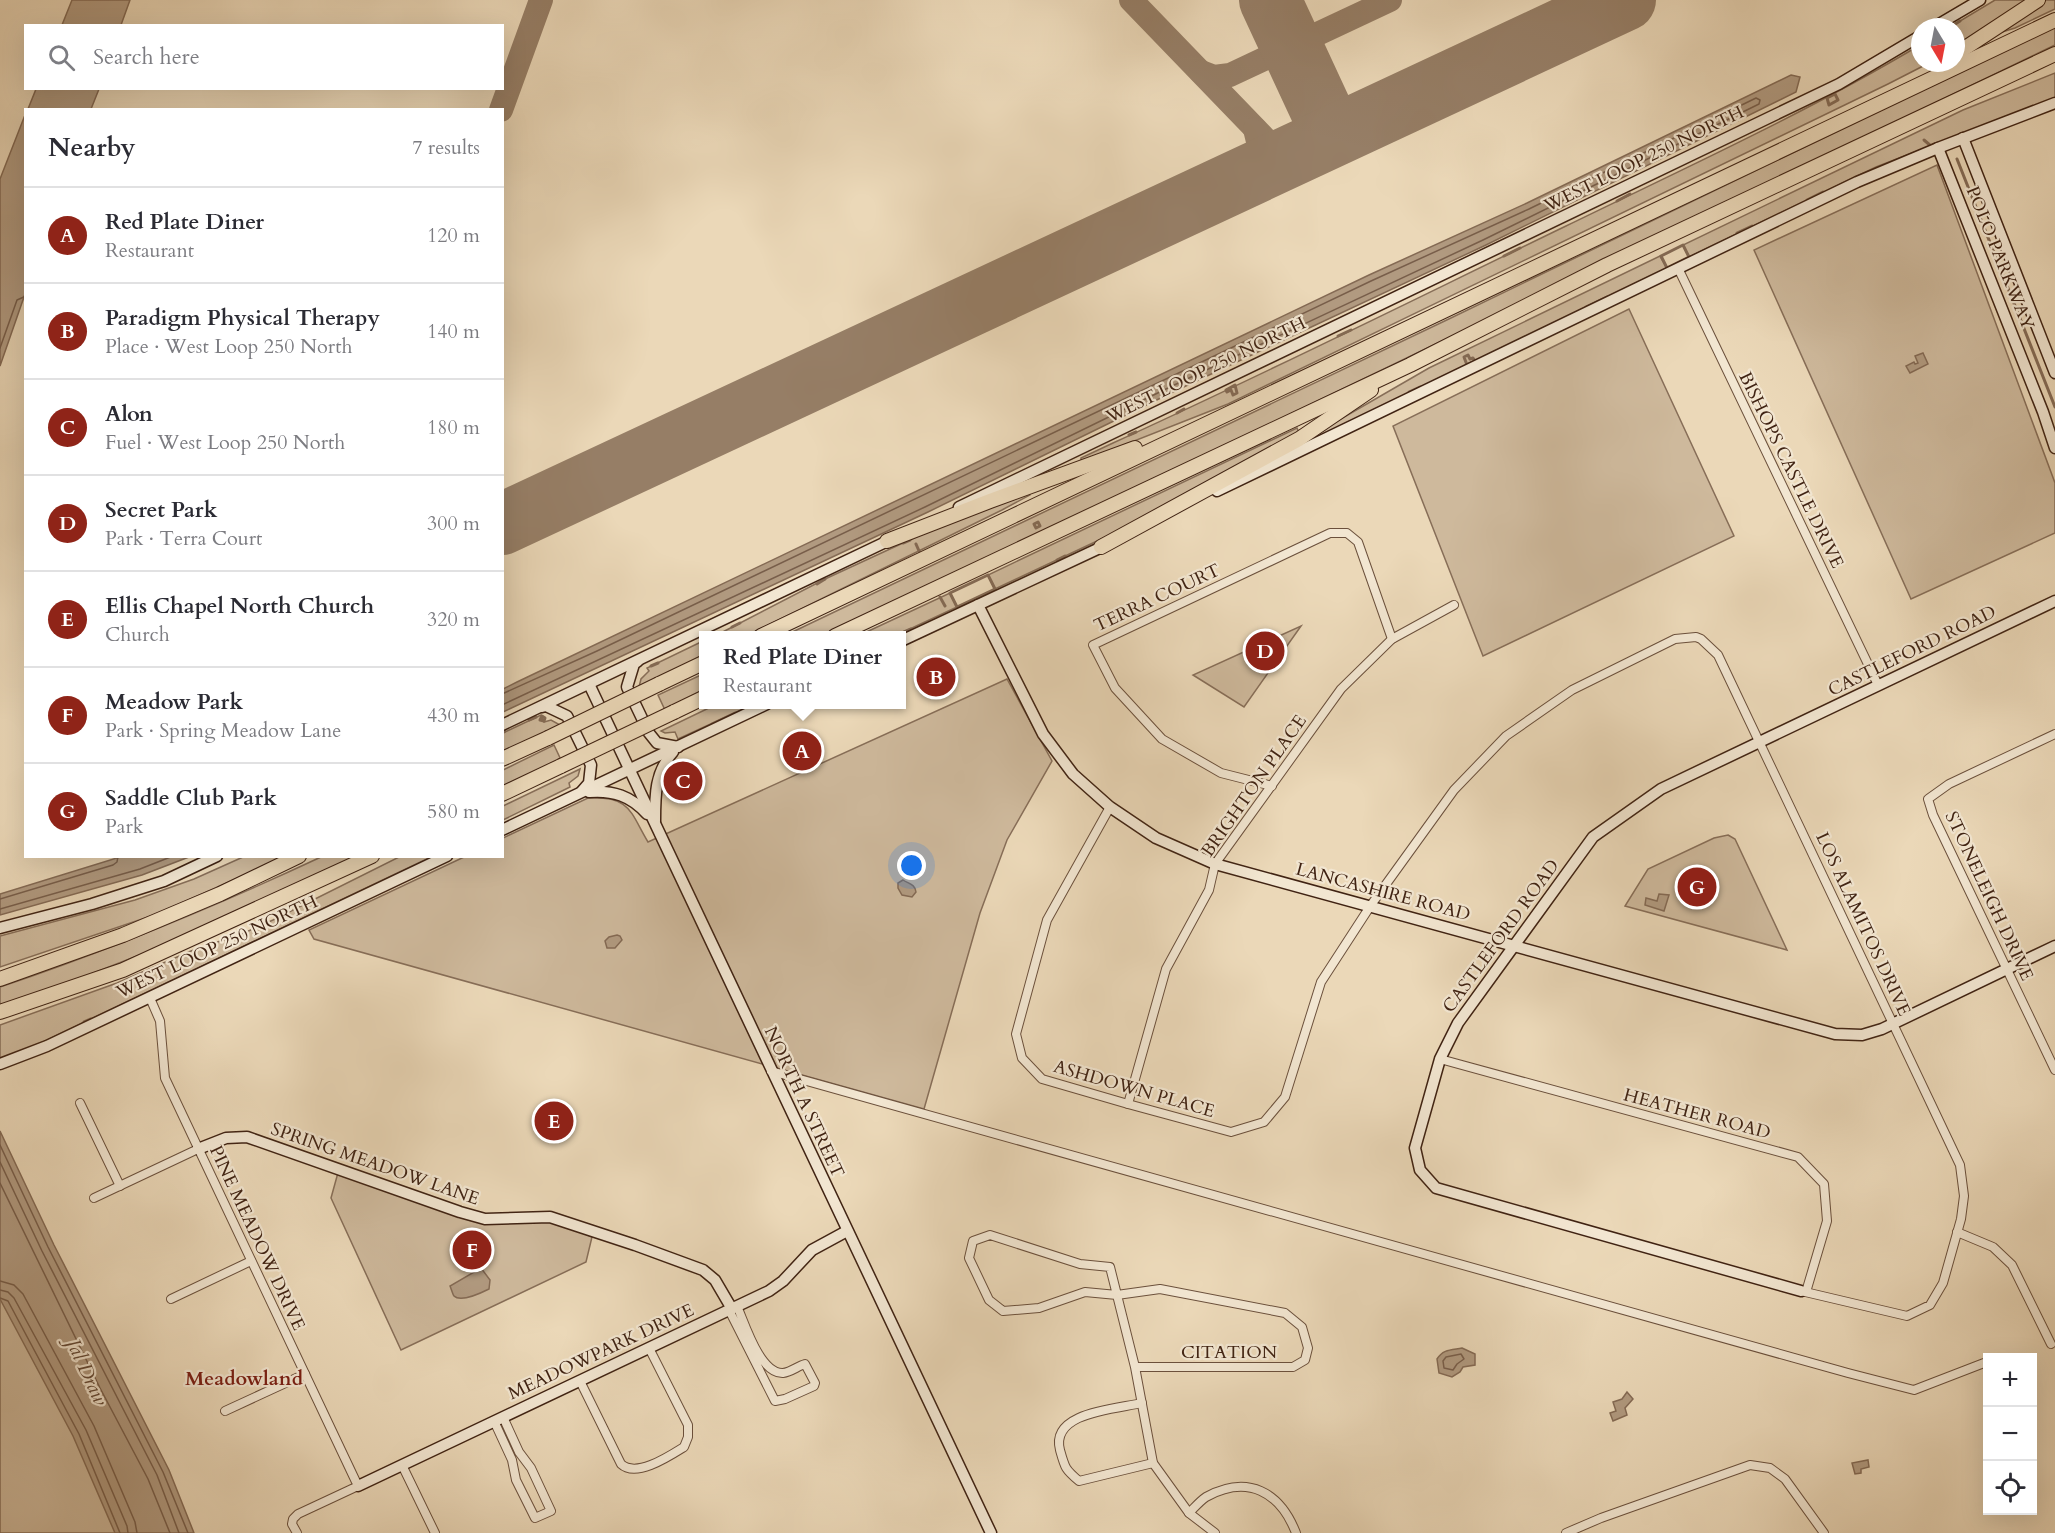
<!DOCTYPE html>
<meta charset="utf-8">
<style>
:root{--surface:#fff;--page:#f7f7f7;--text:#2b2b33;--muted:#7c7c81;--line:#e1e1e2;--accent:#8f2418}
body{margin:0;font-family:Cardo,serif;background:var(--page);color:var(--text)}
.controls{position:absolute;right:18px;bottom:18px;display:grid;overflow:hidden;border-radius:0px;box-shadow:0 6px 24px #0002}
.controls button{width:54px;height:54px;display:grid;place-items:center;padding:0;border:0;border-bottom:2px solid var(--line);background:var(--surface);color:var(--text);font:30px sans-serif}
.compass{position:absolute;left:1911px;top:18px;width:54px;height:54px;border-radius:50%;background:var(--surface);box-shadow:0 6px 24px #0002;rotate:170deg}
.you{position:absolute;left:912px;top:866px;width:21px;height:21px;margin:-15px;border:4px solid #fff;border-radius:50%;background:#1a73e8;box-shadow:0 0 0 9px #1a73e833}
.badge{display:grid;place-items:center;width:39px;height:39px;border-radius:50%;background:var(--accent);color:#fff;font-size:20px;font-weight:700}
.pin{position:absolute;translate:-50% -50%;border:3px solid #fff;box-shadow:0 2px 6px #0006}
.popup{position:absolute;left:699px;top:631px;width:207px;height:78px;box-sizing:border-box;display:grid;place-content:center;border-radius:0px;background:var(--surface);filter:drop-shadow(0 2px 4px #0005);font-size:20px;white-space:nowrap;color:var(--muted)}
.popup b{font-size:22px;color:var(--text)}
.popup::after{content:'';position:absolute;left:50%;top:100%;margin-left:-12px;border:12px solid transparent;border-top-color:var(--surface)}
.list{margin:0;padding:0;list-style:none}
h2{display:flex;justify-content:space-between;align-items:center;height:78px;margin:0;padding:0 24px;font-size:26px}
h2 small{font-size:20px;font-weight:400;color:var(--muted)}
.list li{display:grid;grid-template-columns:39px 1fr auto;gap:18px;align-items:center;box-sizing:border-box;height:96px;padding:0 24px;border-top:2px solid var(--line)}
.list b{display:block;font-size:22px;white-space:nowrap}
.list p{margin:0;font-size:20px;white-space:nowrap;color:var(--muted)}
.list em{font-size:20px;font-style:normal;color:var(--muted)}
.icon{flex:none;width:33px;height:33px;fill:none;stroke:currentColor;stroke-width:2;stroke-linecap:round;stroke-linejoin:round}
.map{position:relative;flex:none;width:2055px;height:1533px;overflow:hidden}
.search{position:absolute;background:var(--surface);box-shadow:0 6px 24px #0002;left:24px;top:24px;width:480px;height:66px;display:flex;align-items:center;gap:15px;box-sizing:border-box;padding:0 21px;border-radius:0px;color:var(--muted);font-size:22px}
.panel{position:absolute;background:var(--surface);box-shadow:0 6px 24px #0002;left:24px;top:108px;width:480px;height:750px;border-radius:0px}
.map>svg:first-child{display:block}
</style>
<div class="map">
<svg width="2055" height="1533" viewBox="0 0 2055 1533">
<rect width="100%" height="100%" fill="#ebd8b8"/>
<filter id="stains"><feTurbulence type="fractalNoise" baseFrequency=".00333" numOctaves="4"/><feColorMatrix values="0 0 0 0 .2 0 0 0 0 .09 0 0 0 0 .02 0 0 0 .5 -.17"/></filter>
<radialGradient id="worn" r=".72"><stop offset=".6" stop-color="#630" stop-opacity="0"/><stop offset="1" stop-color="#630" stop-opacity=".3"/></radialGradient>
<g fill="#ceb99c" stroke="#876e58" stroke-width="1.5">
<polygon points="1995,0 2030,0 1956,47 1956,27 1950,27"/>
<polygon points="2045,0 2055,0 2055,9 2015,28 2002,32"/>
<polygon points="2055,26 2055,45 1299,410 823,635 784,636 1453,317"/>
<path d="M1920 45V63H1929L1888 84 1228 404 1081 462V458L1113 443C1265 374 1415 299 1566 226 1685 168 1806 113 1920 45Z"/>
<polygon points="2055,73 2055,98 1876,167 1689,257 1683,245 1963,110"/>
<polygon points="1937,165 2055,483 2055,533 1911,599 1754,250"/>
<polygon points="1660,256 1667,268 1315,438 1313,435 1429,368"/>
<polygon points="1629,309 1734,536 1483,656 1393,426"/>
<polygon points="1297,428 1299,433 1146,518 995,589 988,575"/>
<polygon points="1029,492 1030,495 1002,510 748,635 715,636 825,579 929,531"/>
<polygon points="950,593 957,607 897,635 860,635"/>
<polygon points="1301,626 1244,707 1193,675"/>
<polygon points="703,641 703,657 639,687 641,679 649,671 647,668"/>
<polygon points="703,674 703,693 665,710 658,695"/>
<path d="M1007 679 1052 761 1007 840 980 913 924 1109 314 939 309 930 464 857 502 856 503 838 588 798C631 796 630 812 648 842Z"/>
<polygon points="715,705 752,705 678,739 675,732 665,733 661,731"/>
<polygon points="541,715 544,722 551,720 560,725 503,752 503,733"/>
<polygon points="554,745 561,760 503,788 503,770"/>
<polygon points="580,769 578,776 569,783 570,787 503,820 503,806"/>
<polygon points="1728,835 1735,839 1787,950 1625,906 1648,869 1714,838"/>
<polygon points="243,857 285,857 157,914 0,967 0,936 135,900 194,879"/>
<path d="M321 857H360L173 942 78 979 0 1005V987C110 950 216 906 321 857Z"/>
<polygon points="399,857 431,857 43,1042 0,1059 0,1025 117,983 191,951 244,933 273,920"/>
<polygon points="339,1169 479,1222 550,1217 592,1237 586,1262 401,1350 331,1198"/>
<polygon points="0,1224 147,1533 0,1533"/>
</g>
<g fill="#b19a80" stroke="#846a54" stroke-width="1.5">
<polygon points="72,0 130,0 121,25 62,25"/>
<polygon points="1791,75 1800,77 1796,92 1486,245 1173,392 928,512 503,712 503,689 517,682 1369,275 1527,203"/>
<polygon points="36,89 36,88 99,89 91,109 28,109"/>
<polygon points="25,115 25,294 0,366 0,179"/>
<polygon points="1923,353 1928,364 1910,373 1906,366 1914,362 1915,364 1918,363 1915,356"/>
<polygon points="120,857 189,857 142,875 0,915 0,894"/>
<path d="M903 880C909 884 915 884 916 892L912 897 902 895 898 888V883Z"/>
<polygon points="1659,894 1669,895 1664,911 1645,905 1646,898 1657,901"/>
<polygon points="617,935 620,936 622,940 615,948 607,948 605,941 609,937"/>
<polygon points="0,1131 54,1245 169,1470 194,1533 115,1533 73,1436 0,1299"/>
<path d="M481 1268 490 1280 489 1289C481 1293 461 1303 454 1296 453 1295 451 1288 450 1286Z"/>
<path d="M1462 1348 1475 1354V1365L1463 1367 1460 1372 1452 1377 1439 1373 1437 1359C1443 1349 1451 1350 1462 1348Z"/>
<polygon points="1627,1392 1633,1399 1625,1408 1627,1415 1613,1421 1610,1413 1616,1411 1613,1402 1622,1399"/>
<polygon points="1868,1460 1869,1467 1861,1469 1861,1473 1855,1474 1852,1463"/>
</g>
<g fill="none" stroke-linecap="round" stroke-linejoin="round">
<g stroke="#785e4a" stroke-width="1.5">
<polyline points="0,348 17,300 26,296"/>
<polyline points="502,694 597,651 1371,281 1529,209 1756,98 1760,100 1759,104 1483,240 1170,387 925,507 502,705"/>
<polyline points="0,899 113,865 117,862 118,856"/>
<polyline points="0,909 140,869 173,856"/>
<polyline points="0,1145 48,1247 163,1472 188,1533"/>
<polyline points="0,1162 42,1251 157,1475 179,1533"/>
<polyline points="0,1183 100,1388 148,1479 170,1533"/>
<polyline points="0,1281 14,1285 23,1294 94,1426 135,1522 137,1533"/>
<polyline points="0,1290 8,1292 14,1298 86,1430 127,1526 128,1533"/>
<polyline points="0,1298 8,1301 79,1434 120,1533"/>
<polygon points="1461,1354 1464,1359 1457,1364 1453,1370 1444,1368 1443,1361 1446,1357"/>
</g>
<g stroke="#846a54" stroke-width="3">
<polyline points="1952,26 1960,21"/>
<polygon points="1835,94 1838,100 1829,105 1827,98"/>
<polyline points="1924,140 1931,146 1934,144"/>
<polyline points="1957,159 2055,407"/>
<polyline points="1807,200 1823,192"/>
<polyline points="1617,201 1630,194"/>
<polyline points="1737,233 1752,226"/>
<polygon points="1683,245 1689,257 1667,268 1661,256"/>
<polyline points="1504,256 1520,248"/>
<polyline points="1586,307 1607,297"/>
<polyline points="1338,336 1351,330"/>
<polygon points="1468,355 1470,359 1473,358 1475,361 1467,365 1464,357"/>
<polygon points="1235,385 1237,393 1233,395 1231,390 1227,392 1226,390"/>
<polyline points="1409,392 1420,387"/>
<polyline points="1177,413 1184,409"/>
<polyline points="1129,435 1136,432"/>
<polygon points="1038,522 1040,526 1036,528 1034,524"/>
<polyline points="903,543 910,540"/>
<polyline points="916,544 919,551"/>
<polyline points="1057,560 1065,556"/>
<polygon points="988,575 995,589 957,607 950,593"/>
<polyline points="817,584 825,579"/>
<polyline points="940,597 945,606"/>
<polyline points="732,627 740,623"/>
<polyline points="904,632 911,629"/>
<polyline points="651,666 658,663"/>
<polygon points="542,716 545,718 544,721 540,720"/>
<polyline points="529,720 536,717"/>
<polyline points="712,724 735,713"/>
<polyline points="502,733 505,731"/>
<polyline points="84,1022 91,1019"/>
</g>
<g stroke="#967e66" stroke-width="24">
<polyline points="1131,0 1269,143 1286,151 1306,149"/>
<polyline points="1268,57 1278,44 1281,23"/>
<polyline points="1201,72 1214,77 1230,75 1390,0"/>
<polyline points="501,110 541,0"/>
<path d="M1306 149C1320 140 1326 127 1321 110"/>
<polyline points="1250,175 1261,154 1255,129"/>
</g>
<g stroke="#967e66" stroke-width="62">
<polyline points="1270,0 1321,110"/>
<polyline points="502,524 1625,0"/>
</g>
<defs>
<g id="street">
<polyline points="1678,268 1878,685"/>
<polyline points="2055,734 1949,784 1928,799 1933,815 2055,1070"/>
<polyline points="1272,786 1221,773 1162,739 1115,688 1093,645 1330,533 1347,533 1358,542 1392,639"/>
<polyline points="1110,807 1047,920 1016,1034 1022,1058 1042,1079 1128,1104 1231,1132 1264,1122 1285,1097 1321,982 1371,905 1454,790 1506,736 1572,690 1675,639 1696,637 1701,639 1718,655 1960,1165 1964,1196 1961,1219 1943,1283 1930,1305 1907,1316 1801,1291"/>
<polyline points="150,998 160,1021 165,1078 358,1486 298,1514 293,1519 292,1524 297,1533"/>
<polyline points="1440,1059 1798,1157 1824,1184 1827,1221 1806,1292"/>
<polyline points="771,1071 1848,1373 1914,1390 1984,1363"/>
<polyline points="80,1103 120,1186"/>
<polyline points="1128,1104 1166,969 1209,890 1215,864 1341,689 1392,639 1454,605"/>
<polyline points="94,1198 198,1149"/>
<polyline points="1957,1232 1993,1247 2012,1265 2051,1344"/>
<polyline points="171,1299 251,1261"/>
<path d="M729 1310 775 1401 785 1399 814 1386 815 1383 805 1364C798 1366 791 1372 783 1373 760 1374 745 1324 737 1306"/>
<polyline points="1135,1367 1293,1367 1305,1360 1308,1348 1302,1327 1285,1313 1160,1289 1117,1295 1085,1292 1039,1308 1003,1311 989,1300 969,1258 973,1241 990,1235 1080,1264 1110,1267 1135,1367 1153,1463 1189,1513 1215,1533"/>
<path d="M580 1381 621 1464C636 1478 668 1457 684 1447L688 1437V1425L649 1348"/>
<path d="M1142 1403C1116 1409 1050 1412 1060 1450 1065 1468 1065 1469 1079 1481L1153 1463"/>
<polyline points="225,1411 305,1374"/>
<polyline points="494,1421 512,1460 516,1480 535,1518 551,1511 531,1468 519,1452 503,1417"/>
<polyline points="402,1465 435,1533"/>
<path d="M1189 1513C1194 1508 1200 1501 1206 1497 1248 1474 1280 1492 1296 1533"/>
<polyline points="1566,1533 1601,1518 1750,1465 1770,1468 1785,1479 1824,1533"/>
</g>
<g id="secondary">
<polyline points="1934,27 1980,0"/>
<polyline points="1963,138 2055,373"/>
<polyline points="1938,148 2043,412 2055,448"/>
<polyline points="1217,491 1857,182 1938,148 2055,103"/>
<polyline points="959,507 1839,84 1920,36"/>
<polyline points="978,605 1043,734 1073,774 1110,807 1156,838 1215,864 1835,1034 1862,1035 1882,1029 2055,946"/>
<polyline points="901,641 1106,545"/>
<polyline points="638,661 634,664 627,687 649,733 657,743 678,747"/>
<polyline points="589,684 991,1533"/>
<polyline points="542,707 546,706 567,716 591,765 589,783 582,791"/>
<polyline points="502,725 894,538"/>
<path d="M589 792C613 790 631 796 647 814"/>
<path d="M655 821C655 795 655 772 673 752"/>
<polyline points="502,830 767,704"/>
<polyline points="0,928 92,904 164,881 217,856"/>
<polyline points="0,1064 47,1046 447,856"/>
<polyline points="198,1149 226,1138 247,1137 460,1212 485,1219 550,1217 635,1245 703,1270 715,1280 732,1309"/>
<polyline points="1801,1291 1436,1188 1420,1170 1415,1148 1440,1059 1458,1023 1593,837 1661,789 2055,601"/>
<polyline points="358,1486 769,1291 783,1281 812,1250 847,1231"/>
</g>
<g id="highway">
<polyline points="1956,54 2038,0"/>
<polyline points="887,541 990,501 1135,448"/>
<polyline points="1101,547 1299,439 1371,390"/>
<polyline points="761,636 2055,20"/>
<polyline points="835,636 1410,365 1607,265 2055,54"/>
<polyline points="659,684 703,663"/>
<polyline points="674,712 703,698"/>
<polyline points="502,759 548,738"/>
<polyline points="502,794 561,766"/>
<polyline points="0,979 123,935 220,894 299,856"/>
<polyline points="0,1012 123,970 372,856"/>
</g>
</defs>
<use href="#street" stroke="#6b503c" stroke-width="10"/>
<use href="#secondary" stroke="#402313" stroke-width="13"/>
<use href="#highway" stroke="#402313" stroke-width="16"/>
<use href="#street" stroke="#f2e6d1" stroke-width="8"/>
<use href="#secondary" stroke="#f2e6d1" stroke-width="10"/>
<use href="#highway" stroke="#ebd8b8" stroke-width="14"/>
<defs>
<g id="highway-bridge">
<polyline points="548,738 659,684"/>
<polyline points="561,766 674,712"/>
</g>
</defs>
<use href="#highway-bridge" stroke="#402313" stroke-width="16" stroke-linecap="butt"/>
<use href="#highway-bridge" stroke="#ebd8b8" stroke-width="14"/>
</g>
<g text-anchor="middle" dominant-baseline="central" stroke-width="4.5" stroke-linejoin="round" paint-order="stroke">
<g font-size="18" fill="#402313" stroke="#f2e6d1">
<text transform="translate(1644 159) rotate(-26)">WEST LOOP 250 NORTH</text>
<text transform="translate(2000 258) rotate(68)">POLO PARKWAY</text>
<text transform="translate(1206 370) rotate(-26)">WEST LOOP 250 NORTH</text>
<text transform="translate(1791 470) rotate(64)">BISHOPS CASTLE DRIVE</text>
<text transform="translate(1157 598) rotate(-25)">TERRA COURT</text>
<text transform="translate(1912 651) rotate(-26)">CASTLEFORD ROAD</text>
<text transform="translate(1254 786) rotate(-55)">BRIGHTON PLACE</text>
<text transform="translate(1383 892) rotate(15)">LANCASHIRE ROAD</text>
<text transform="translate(1989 896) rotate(65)">STONELEIGH DRIVE</text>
<text transform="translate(1863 924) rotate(65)">LOS ALAMITOS DRIVE</text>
<text transform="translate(1501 936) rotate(-54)">CASTLEFORD ROAD</text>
<text transform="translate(217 947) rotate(-25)">WEST LOOP 250 NORTH</text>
<text transform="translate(1134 1089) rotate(16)">ASHDOWN PLACE</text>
<text transform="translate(804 1102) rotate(65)">NORTH A STREET</text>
<text transform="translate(1697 1114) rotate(15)">HEATHER ROAD</text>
<text transform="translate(375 1164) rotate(19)">SPRING MEADOW LANE</text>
<text transform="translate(257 1238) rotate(65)">PINE MEADOW DRIVE</text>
<text transform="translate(601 1352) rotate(-25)">MEADOWPARK DRIVE</text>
<text x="1229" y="1352">CITATION</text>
</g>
<g font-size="20" font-style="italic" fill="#624734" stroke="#f2e6d1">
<text transform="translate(87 1372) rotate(65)">Jal Draw</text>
</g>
<g font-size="20" font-weight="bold" fill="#7a1f14" stroke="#f2e6d1">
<text x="244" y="1378">Meadowland</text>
</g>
</g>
<rect width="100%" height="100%" filter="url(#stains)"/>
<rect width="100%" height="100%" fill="url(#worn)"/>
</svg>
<div class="controls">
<button>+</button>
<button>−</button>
<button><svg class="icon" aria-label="locate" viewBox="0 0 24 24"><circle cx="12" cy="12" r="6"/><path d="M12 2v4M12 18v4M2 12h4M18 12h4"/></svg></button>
</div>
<svg class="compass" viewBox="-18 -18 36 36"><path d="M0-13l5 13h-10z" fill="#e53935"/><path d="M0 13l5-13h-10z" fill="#7c7c81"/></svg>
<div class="you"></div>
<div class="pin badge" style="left:802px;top:751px">A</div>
<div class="popup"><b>Red Plate Diner</b>Restaurant</div>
<div class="pin badge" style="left:936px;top:677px">B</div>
<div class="pin badge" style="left:683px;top:781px">C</div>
<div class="pin badge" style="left:1265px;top:651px">D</div>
<div class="pin badge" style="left:554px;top:1121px">E</div>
<div class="pin badge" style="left:472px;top:1250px">F</div>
<div class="pin badge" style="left:1697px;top:887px">G</div>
<div class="search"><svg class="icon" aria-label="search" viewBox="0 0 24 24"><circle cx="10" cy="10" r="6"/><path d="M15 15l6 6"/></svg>Search here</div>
<section class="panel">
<h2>Nearby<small>7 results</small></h2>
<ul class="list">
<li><span class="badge">A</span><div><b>Red Plate Diner</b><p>Restaurant</p></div><em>120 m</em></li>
<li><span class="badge">B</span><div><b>Paradigm Physical Therapy</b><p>Place · West Loop 250 North</p></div><em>140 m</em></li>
<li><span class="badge">C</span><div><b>Alon</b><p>Fuel · West Loop 250 North</p></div><em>180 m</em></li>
<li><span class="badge">D</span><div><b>Secret Park</b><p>Park · Terra Court</p></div><em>300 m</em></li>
<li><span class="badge">E</span><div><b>Ellis Chapel North Church</b><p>Church</p></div><em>320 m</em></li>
<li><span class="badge">F</span><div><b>Meadow Park</b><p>Park · Spring Meadow Lane</p></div><em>430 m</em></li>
<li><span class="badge">G</span><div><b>Saddle Club Park</b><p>Park</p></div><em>580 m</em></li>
</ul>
</section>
</div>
